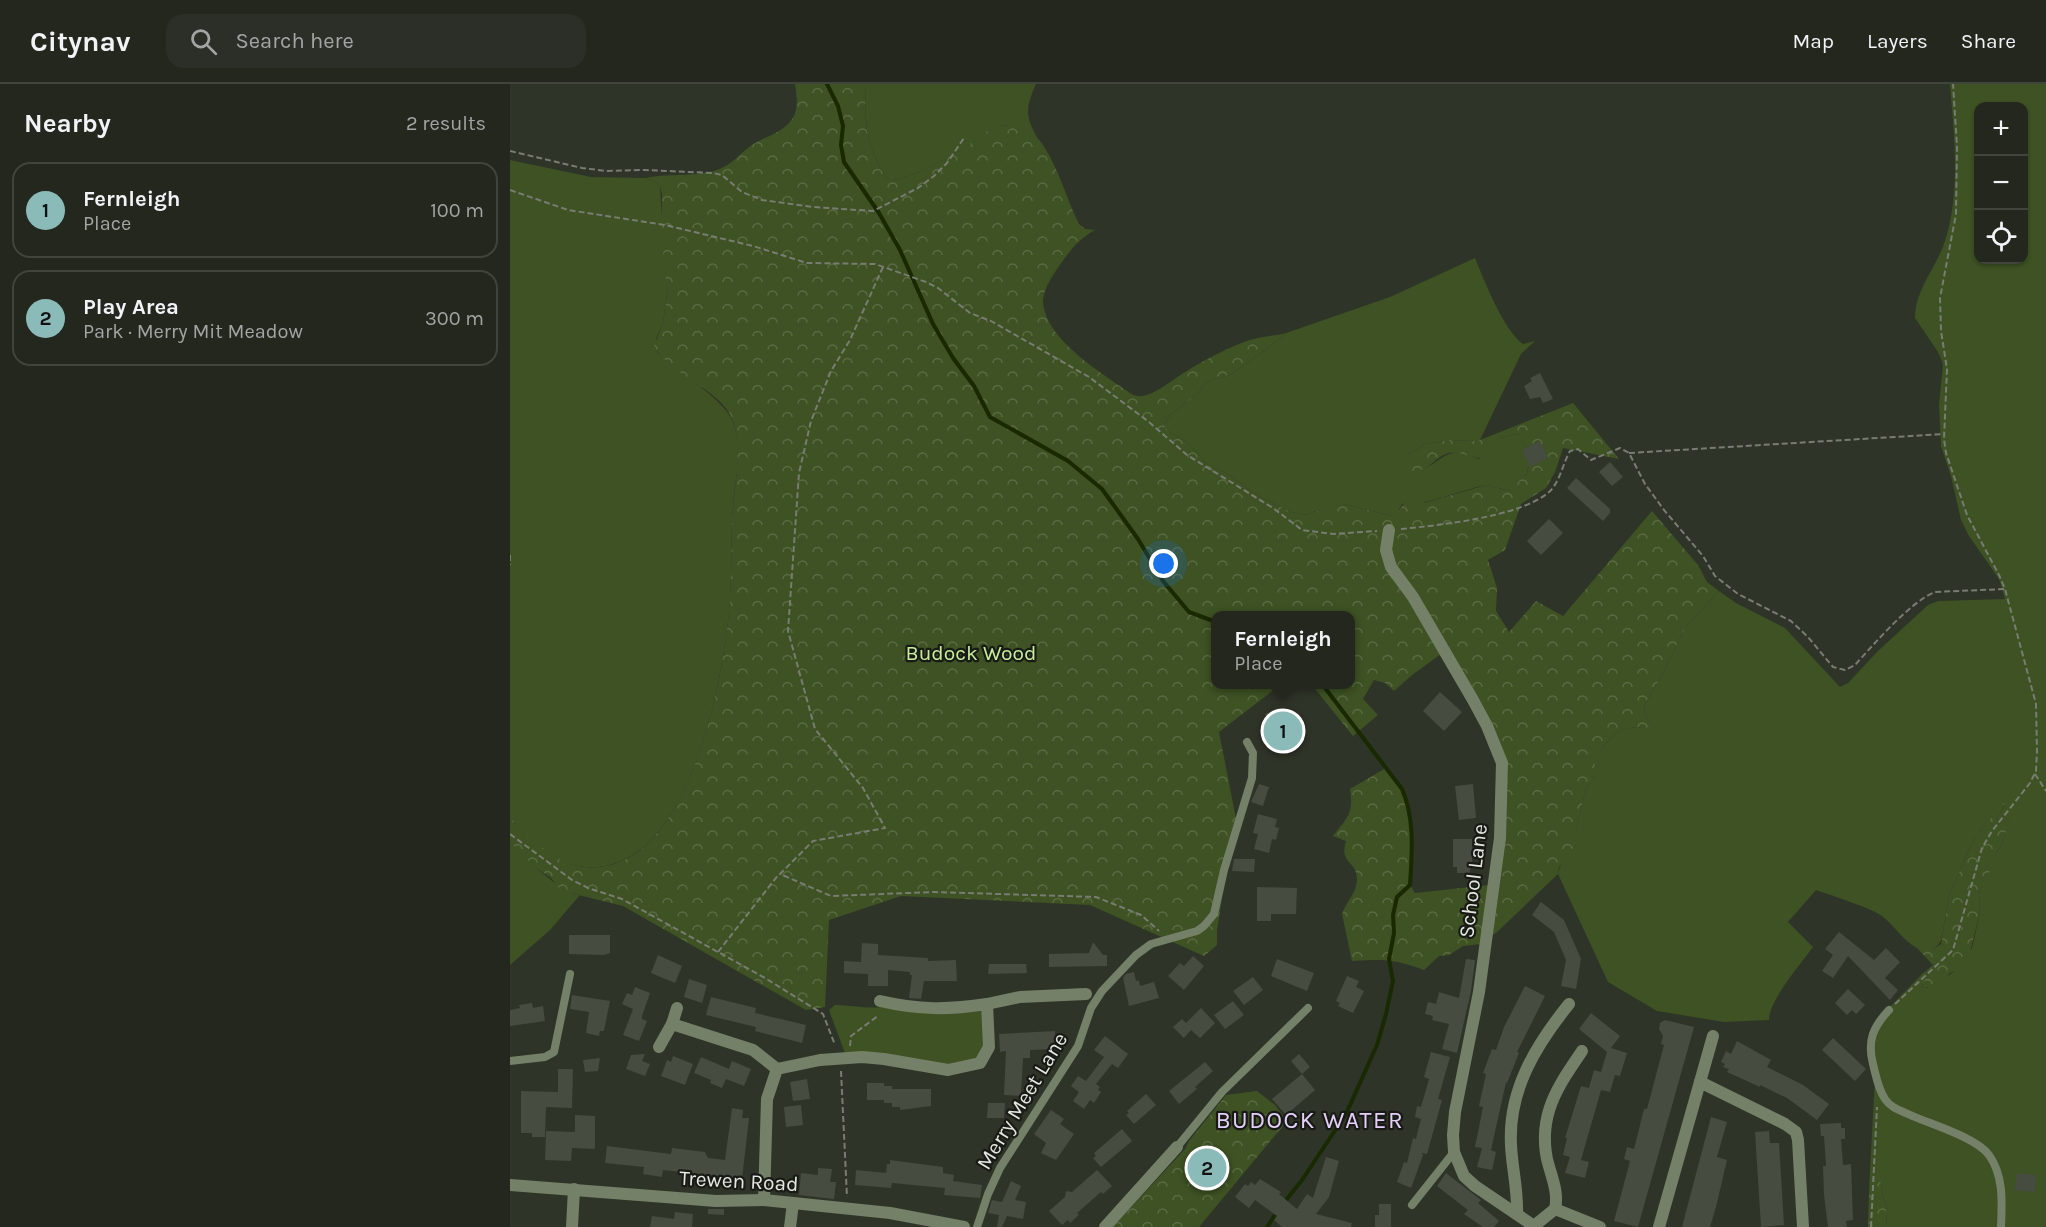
<!DOCTYPE html>
<meta charset="utf-8">
<style>
:root{--surface:#23271e;--page:#2b2f27;--text:#f1f3f6;--muted:#a3a5a4;--line:#40443c;--accent:#8bbbb9}
body{margin:0;font-family:Karla,sans-serif;background:var(--page);color:var(--text)}
.controls{position:absolute;right:18px;top:18px;display:grid;overflow:hidden;border-radius:12px;box-shadow:0 2px 4px #0004}
.controls button{width:54px;height:54px;display:grid;place-items:center;padding:0;border:0;border-bottom:2px solid var(--line);background:var(--surface);color:var(--text);font:30px sans-serif}
.you{position:absolute;left:654px;top:480px;width:21px;height:21px;margin:-15px;border:4px solid #fff;border-radius:50%;background:#1a73e8;box-shadow:0 0 0 9px #1a73e833}
.badge{display:grid;place-items:center;width:39px;height:39px;border-radius:50%;background:var(--accent);color:#111;font-size:20px;font-weight:700}
.pin{position:absolute;translate:-50% -50%;border:3px solid #fff;box-shadow:0 2px 6px #0006}
.popup{position:absolute;left:701px;top:527px;width:144px;height:78px;box-sizing:border-box;display:grid;place-content:center;border-radius:12px;background:var(--surface);filter:drop-shadow(0 2px 4px #0005);font-size:20px;white-space:nowrap;color:var(--muted)}
.popup b{font-size:22px;color:var(--text)}
.popup::after{content:'';position:absolute;left:50%;top:100%;margin-left:-12px;border:12px solid transparent;border-top-color:var(--surface)}
.list{margin:0;padding:0;list-style:none}
h2{display:flex;justify-content:space-between;align-items:center;height:78px;margin:0;padding:0 24px;font-size:26px}
h2 small{font-size:20px;font-weight:400;color:var(--muted)}
.list li{display:grid;grid-template-columns:39px 1fr auto;gap:18px;align-items:center;box-sizing:border-box;height:96px;margin:0 12px 12px;padding:0 12px;border:2px solid var(--line);border-radius:18px}
.list b{display:block;font-size:22px;white-space:nowrap}
.list p{margin:0;font-size:20px;white-space:nowrap;color:var(--muted)}
.list em{font-size:20px;font-style:normal;color:var(--muted)}
.icon{flex:none;width:33px;height:33px;fill:none;stroke:currentColor;stroke-width:2;stroke-linecap:round;stroke-linejoin:round}
.map{position:relative;flex:none;width:1536px;height:1143px;overflow:hidden}
header{display:flex;align-items:center;gap:36px;box-sizing:border-box;height:84px;padding:0 30px;background:var(--surface);border-bottom:2px solid var(--line)}
header strong{font-size:28px}
nav{display:flex;gap:33px;margin-inline-start:auto;font-size:21px}
.search{width:420px;height:54px;background:var(--page);display:flex;align-items:center;gap:15px;box-sizing:border-box;padding:0 21px;border-radius:18px;color:var(--muted);font-size:22px}
main{display:flex}
aside{flex:1;background:var(--surface)}
.map>svg:first-child{display:block}
</style>
<header>
<strong>Citynav</strong>
<div class="search"><svg class="icon" aria-label="search" viewBox="0 0 24 24"><circle cx="10" cy="10" r="6"/><path d="M15 15l6 6"/></svg>Search here</div>
<nav><a>Map</a><a>Layers</a><a>Share</a></nav>
</header>
<main>
<aside>
<h2>Nearby<small>2 results</small></h2>
<ul class="list">
<li><span class="badge">1</span><div><b>Fernleigh</b><p>Place</p></div><em>100 m</em></li>
<li><span class="badge">2</span><div><b>Play Area</b><p>Park · Merry Mit Meadow</p></div><em>300 m</em></li>
</ul>
</aside>
<div class="map">
<svg width="1536" height="1143" viewBox="0 0 1536 1143">
<defs>
<pattern id="forest-crowns" width="20" height="18" patternUnits="userSpaceOnUse" patternTransform="scale(1.5)"><rect width="20" height="18" fill="#3e5223"/><path d="M2 6a3 3 0 1 1 6 0M12 15a3 3 0 1 1 6 0" fill="none" stroke="#5a6b43"/></pattern>
</defs>
<rect width="100%" height="100%" fill="#2f3428"/>
<g fill="#3e5223" fill-rule="evenodd">
<path d="M356 0H526C515 25 515 32 529 57 520 47 501 38 487 43 478 46 470 53 463 58 447 69 401 95 383 96 375 94 372 86 368 79 354 49 355 33 356 0Z"/>
<path d="M1440 0H1536V1143H1492V1107L1475 1065 1384 1023 1372 1009 1361 956 1378 925 1412 890 1417 886 1412 904H1417L1444 888 1462 864 1470 829 1469 810 1486 769 1491 762 1501 731 1482 745 1495 720 1471 745 1459 765 1439 812 1432 853C1429 865 1418 870 1407 864 1393 857 1384 841 1372 832 1359 823 1323 812 1306 806L1278 838 1303 863C1291 880 1259 916 1259 936L1214 938 1147 927 1098 898 1048 790C1051 774 1067 764 1066 746L1076 705 1085 692 1084 678 1095 660 1109 647 1115 645 1127 643 1145 646 1134 628 1135 620 1151 593 1176 542 1209 507 1226 519 1275 544 1330 603 1338 599 1368 567 1418 521 1428 517 1495 515 1489 495 1459 452 1451 436 1441 392 1431 362 1429 321 1433 280 1428 268 1405 234C1405 205 1427 183 1435 157 1451 107 1444 51 1440 0ZM1468 22H1514V176H1468Z"/>
<path d="M0 76 81 93 135 94 142 96 150 102 157 210 153 239 146 255 147 268C165 285 217 318 223 338 234 369 223 405 222 437 221 467 222 498 219 528 212 599 183 756 103 780 59 793 27 766 0 733Z"/>
<path d="M965 174C974 196 994 247 1013 260L1025 257 1011 270 970 356C960 358 951 356 940 356 931 357 925 360 916 359L899 371 911 386C938 374 934 361 969 375L988 355 1007 349 1012 351V358L1017 364 1029 356 1038 374 1018 384 1016 394 1000 407 976 401 967 403 913 419 906 417 892 420 886 431 882 432 834 420 808 426 797 431 781 428 745 410 716 389 698 381 677 358 658 347 654 341 660 331 685 312 697 298 722 290 779 248 880 213Z"/>
<path d="M0 759C15 772 51 811 70 811L40 846 0 881Z"/>
<path d="M325 921C338 921 365 926 375 922L472 923 477 963 468 977 453 982 336 972 319 926Z"/>
<polygon points="1365,993 1372,1013 1473,1066 1488,1093 1490,1143 1377,1143 1376,1120 1373,1113 1371,1099 1359,1107"/>
</g>
<g fill="url(#forest-crowns)">
<path d="M285 0H356C355 33 354 49 368 79 372 86 375 94 383 96 401 95 445 70 461 59 470 53 478 44 489 42 504 39 520 45 530 57 548 81 556 114 569 140L575 145 585 146C569 154 559 168 549 182 543 191 534 204 533 216 533 255 595 291 623 311 638 317 659 298 672 290 691 278 713 266 734 258 748 252 764 253 779 248L722 290 697 298 685 312 660 331 654 341 658 347 677 358 698 381 716 389 745 410 781 428 797 431 820 421 834 420 882 432C889 429 893 419 899 414L914 419 976 401 1000 407 1010 396 1016 394 1019 381 1038 374 1029 356 1017 364 1012 358V351L1007 349 988 355 972 374C962 374 950 367 939 369 922 373 918 393 896 385L894 381 899 371 916 359C925 360 931 357 940 356 951 356 960 358 970 356L1063 319 1109 375 1053 364 1045 388 1036 404 1011 420 995 466 978 476 987 504 986 527 999 548 1026 517 1053 532 1142 427 1188 481 1197 498 1209 507 1176 542 1151 593 1135 620 1134 628 1146 647 1127 643 1115 645 1109 647 1095 660 1085 678V692L1076 705 1066 746V758L1059 771 1049 783 1048 790 987 848 980 853 998 688 931 570 902 591 884 607 875 599 864 596 853 615 868 631 843 652 802 601 840 600V532H706V600L770 601 709 648 729 750 716 790 707 846V861L694 872 580 821 391 812 319 836 315 923 296 926 113 822 57 808 48 803 41 794 25 783 0 759V733C8 743 17 750 26 758 49 780 73 789 104 780 182 756 213 598 219 526 222 496 221 466 222 435 224 404 232 372 224 340 216 307 160 292 144 262L153 239 157 210 152 154V110L150 102 142 96 135 94C158 89 181 93 204 87 220 83 229 70 242 61 256 52 276 48 284 32 288 23 287 10 285 0Z"/>
<path d="M876 684C881 691 889 699 893 707 907 734 902 771 900 801L905 809 979 801 971 860 953 862 939 871 929 872 914 886C884 875 874 875 842 877L832 830C836 818 847 809 847 795 847 776 829 781 836 757L823 752C837 734 844 730 840 705Z"/>
<path d="M1496 717 1483 744 1502 729 1491 762 1486 769 1480 786 1469 810 1470 829 1460 868 1449 886 1440 889 1431 899 1412 905 1417 886 1423 881 1407 864C1417 867 1422 867 1431 860L1439 812 1459 765 1471 745Z"/>
<polygon points="747,1007 765,1021 777,1037 689,1143 603,1143 675,1065 679,1057 716,1011"/>
<polygon points="1368,1096 1371,1099 1373,1113 1376,1120 1377,1143 1358,1143 1359,1107"/>
</g>
<g fill="none" stroke-linecap="round" stroke-linejoin="round">
<g stroke="#192900" stroke-width="4">
<polyline points="317,0 328,22 333,42 331,61 334,78 369,129 390,166 423,240 443,274 464,302 480,333 558,377 592,405 628,455 653,497 679,528 706,538"/>
<path d="M773 1120 792 1096 836 1030 867 961 876 930 883 897 879 875 884 849 883 831 887 813 900 801C902 768 905 735 892 705L812 600"/>
<polyline points="757,1143 767,1128"/>
</g>
</g>
<g fill="#464c3f">
<polygon points="1030,289 1043,315 1033,319 1030,313 1020,315 1014,302 1022,297 1020,294"/>
<polygon points="1030,357 1038,374 1020,383 1012,366"/>
<polygon points="1100,378 1113,393 1102,402 1089,388"/>
<polygon points="1066,394 1100,425 1100,429 1093,437 1057,404"/>
<polygon points="1039,435 1053,449 1031,471 1017,457"/>
<polygon points="930,608 952,628 934,647 913,627"/>
<polygon points="768,624 773,634 776,632 790,660 774,668 755,630"/>
<polygon points="749,700 759,703 753,722 741,718"/>
<polygon points="963,700 966,734 949,736 945,702"/>
<polygon points="748,730 767,735 765,743 769,744 766,756 762,755 759,769 744,765 748,750 743,749"/>
<polygon points="943,755 962,755 962,783 960,782 960,789 947,789 947,783 943,783"/>
<polygon points="724,775 745,775 744,788 722,787"/>
<polygon points="747,803 787,804 786,830 761,830 761,837 747,837"/>
<polygon points="1031,818 1054,836 1071,875 1066,905 1051,902 1056,876 1044,848 1022,831"/>
<polygon points="1329,848 1364,876 1376,864 1390,878 1375,894 1388,906 1380,916 1338,872 1323,894 1312,887 1323,871 1315,865"/>
<polygon points="59,851 100,851 100,869 94,871 59,870"/>
<polygon points="583,858 593,871 597,871 597,882 539,883 539,870 579,869"/>
<polygon points="352,859 368,860 368,871 418,874 418,877 446,876 447,897 414,897 411,915 399,914 402,891 400,891 400,888 378,886 378,902 358,902 358,890 334,889 334,877 351,878"/>
<polygon points="148,871 172,882 165,899 141,889"/>
<polygon points="683,872 694,882 674,906 658,892 670,879 674,882"/>
<polygon points="767,875 804,889 797,907 761,892"/>
<polygon points="956,875 965,876 961,907 947,969 932,965 939,940 922,936 923,932 915,930 918,918 926,920 929,908 949,914"/>
<polygon points="479,880 516,880 517,889 478,890"/>
<polygon points="624,888 626,897 629,896 630,902 644,898 649,914 619,922 613,894 616,890"/>
<polygon points="837,892 849,897 846,903 854,907 843,929 828,922 830,919 826,917"/>
<polygon points="743,893 753,906 734,921 723,907"/>
<polygon points="179,895 197,901 192,919 174,913"/>
<polygon points="1015,902 1035,912 1007,968 1009,969 997,999 996,998 981,1066 978,1065 986,1068 982,1086 967,1083 972,1064 965,1063 973,1023 969,1022 976,990 973,989 982,965 986,966 994,943"/>
<polygon points="125,903 140,909 132,932 132,935 137,937 129,957 113,951 123,925 112,920 117,909 122,911"/>
<polygon points="1338,905 1355,921 1346,930 1342,926 1337,931 1325,919"/>
<polygon points="62,911 100,917 94,947 90,947 89,952 76,949 79,928 60,925"/>
<polygon points="201,913 246,924 245,929 296,941 292,959 245,947 246,943 196,931"/>
<polygon points="723,917 734,931 715,945 704,931"/>
<polygon points="22,919 23,924 33,922 35,937 0,942 0,926 10,924 9,921"/>
<polygon points="691,924 705,939 690,954 681,946 674,954 663,943 672,935 676,939"/>
<polygon points="1081,929 1110,952 1101,964 1117,969 1110,992 1105,991 1100,1008 1091,1006 1071,1076 1079,1078 1075,1094 1055,1089 1060,1073 1053,1071 1057,1054 1055,1054 1071,1002 1079,1004 1084,986 1091,988 1097,968 1069,945"/>
<polygon points="1155,936 1184,943 1128,1143 1104,1137 1120,1077 1114,1075 1117,1063 1124,1065 1134,1025 1137,1025 1154,961 1151,960 1153,952 1149,945 1150,939"/>
<polygon points="545,947 545,965 520,966 520,974 513,974 511,1012 494,1011 496,967 490,968 489,950"/>
<polygon points="595,952 618,970 608,984 602,980 586,1000 590,1003 588,1006 591,1008 584,1019 580,1016 574,1025 563,1017 569,1008 561,1002 568,992 576,997 594,973 584,966"/>
<polygon points="1323,954 1356,985 1345,997 1312,966"/>
<polygon points="1227,957 1261,976 1257,983 1293,1001 1319,1020 1307,1036 1277,1014 1250,1001 1250,1003 1217,988 1219,985 1213,983 1215,980 1211,978 1216,967 1221,970"/>
<polygon points="921,968 940,973 928,1015 932,1016 917,1070 911,1069 913,1071 901,1104 887,1098 894,1078 897,1079 903,1054 906,1055 911,1035 905,1033 907,1022 911,1023 919,995 914,993"/>
<polygon points="135,970 132,977 140,980 135,992 116,985 121,971"/>
<polygon points="789,970 800,983 792,990 781,977"/>
<polygon points="163,972 183,980 175,1001 151,992 157,976 161,978"/>
<polygon points="191,973 219,985 222,977 241,985 234,1002 216,995 212,1004 200,999 201,996 184,989"/>
<polygon points="90,974 88,987 75,988 73,976"/>
<polygon points="695,978 703,987 685,1003 687,1005 669,1020 659,1007"/>
<polygon points="48,985 63,985 62,1024 36,1023 35,1053 22,1053 22,1049 11,1049 11,1007 48,1008"/>
<polygon points="792,990 805,1006 776,1031 762,1015"/>
<polygon points="297,995 300,1015 283,1017 280,998"/>
<polygon points="357,999 374,999 374,1002 382,1002 382,1005 421,1005 421,1022 390,1026 390,1023 382,1023 382,1019 374,1019 374,1016 357,1016"/>
<polygon points="636,1010 646,1021 624,1040 616,1031 619,1029 617,1027"/>
<polygon points="478,1019 495,1019 494,1034 477,1034"/>
<polygon points="291,1021 293,1041 276,1043 274,1023"/>
<polygon points="222,1024 233,1026 232,1034 239,1034 232,1095 153,1086 152,1093 133,1090 134,1083 95,1079 97,1062 161,1070 162,1064 195,1068 198,1074 215,1076"/>
<polygon points="541,1026 554,1035 550,1040 564,1050 546,1076 531,1069 536,1059 524,1050"/>
<polygon points="65,1031 85,1032 85,1065 62,1064 61,1077 35,1076 36,1047 65,1048"/>
<polygon points="1201,1033 1217,1038 1207,1073 1217,1076 1206,1123 1200,1143 1172,1143"/>
<polygon points="1331,1039 1331,1044 1335,1044 1335,1055 1331,1055 1333,1081 1341,1080 1343,1136 1336,1137 1337,1143 1318,1143 1314,1111 1313,1082 1316,1082 1314,1052 1311,1052 1310,1040"/>
<polygon points="612,1045 622,1057 591,1083 583,1074 586,1072 584,1069"/>
<polygon points="1259,1047 1260,1059 1269,1059 1274,1141 1251,1143 1245,1048"/>
<polygon points="816,1073 829,1077 819,1113 806,1130 842,1139 841,1143 772,1143 764,1136 767,1132 745,1116 739,1124 725,1113 735,1100 738,1102 741,1098 745,1101 750,1095 771,1108 769,1110 787,1125 797,1110 803,1114"/>
<polygon points="380,1076 433,1083 433,1089 444,1091 443,1097 472,1101 470,1114 434,1111 435,1104 382,1099 381,1104 345,1101 346,1086 376,1089 377,1080 380,1080"/>
<polygon points="308,1084 322,1085 320,1098 326,1098 324,1115 289,1111 291,1089 308,1091"/>
<polygon points="587,1086 602,1102 593,1110 591,1108 567,1129 569,1131 560,1139 558,1136 552,1141 539,1127 555,1113 556,1107 562,1108"/>
<polygon points="936,1089 971,1116 968,1119 989,1137 984,1143 973,1143 954,1130 958,1126 927,1102"/>
<polygon points="1507,1089 1526,1091 1525,1108 1505,1106"/>
<polygon points="501,1097 511,1102 505,1116 516,1118 513,1135 497,1132 492,1143 487,1143 489,1131 478,1129 482,1116 492,1118"/>
<polygon points="869,1120 881,1120 881,1143 865,1143 865,1131 869,1131"/>
<polygon points="198,1125 214,1125 214,1131 198,1130"/>
<polygon points="165,1128 183,1130 182,1143 140,1143 142,1132 164,1135"/>
</g>
<g fill="none" stroke-linecap="round" stroke-linejoin="round">
<g stroke="#787c72" stroke-width="2" stroke-dasharray="6 3" stroke-linecap="butt">
<polyline points="0,67 72,84 96,87 134,86 203,89 212,91 232,108 252,116 303,123 363,127 408,104 424,92 437,79 454,54"/>
<polyline points="0,106 58,126 155,141 243,162 297,179 365,180 416,198 428,204 460,229 481,237 579,293 639,338 677,371 763,424 792,446 823,450 867,447"/>
<polyline points="373,183 340,256 321,287 301,337 289,389 278,547 305,645 353,704 375,744 303,757 270,790 321,812 424,808 586,813 631,831 649,847"/>
<polyline points="1119,369 1434,350"/>
<path d="M891 445C930 441 1010 433 1039 408 1050 398 1053 379 1060 367L1068 365 1081 376 1110 364 1119 369 1135 400 1154 426 1193 472 1205 492 1228 510 1281 537 1298 553 1323 583 1335 586 1345 581C1364 560 1400 518 1425 508L1495 505"/>
<polyline points="0,471 0,481"/>
<polyline points="1525,690 1536,707"/>
<polyline points="0,750 62,796 78,804 112,815 255,894 313,930 325,961"/>
<polyline points="208,868 269,790"/>
<polyline points="1385,920 1443,866 1472,764 1482,747 1520,699 1526,687 1527,667 1526,620 1495,505 1489,491 1457,431 1436,369 1434,355 1437,285 1431,247 1430,214 1446,130 1447,62 1443,0"/>
<polyline points="340,962 341,952 369,931"/>
<polyline points="331,987 337,1113"/>
<polyline points="1361,1143 1367,1023"/>
</g>
<g stroke="#748068" stroke-width="8">
<path d="M1379 926C1363 943 1357 957 1363 980 1366 992 1368 1005 1375 1015 1380 1023 1389 1026 1398 1030 1419 1040 1466 1053 1479 1071 1494 1092 1492 1119 1491 1143"/>
<polyline points="0,977 35,973 44,968 60,890"/>
<polyline points="667,1063 712,1008 798,924"/>
<polyline points="902,1121 944,1068"/>
<polyline points="467,1143 478,1110 490,1084 568,962 581,924 592,907 626,871 641,860 687,847 694,842 704,830 714,786 742,694 743,669 737,658"/>
</g>
<g stroke="#748068" stroke-width="12">
<polyline points="879,446 876,466 881,483 903,513 963,616 977,642 992,679 990,754 969,908 945,1028 943,1051 944,1068 954,1092 965,1102 1024,1142"/>
<polyline points="477,920 510,913 576,910"/>
<polyline points="162,940 243,966 267,985"/>
<polyline points="149,963 162,940 167,924"/>
<polyline points="1190,998 1275,1040 1286,1048 1288,1056 1293,1143"/>
<path d="M254 1116 257 1015 267 985 310 976 352 973 374 975 438 986 470 979 479 963 477 920C438 926 409 926 370 917"/>
<path d="M1045 1125C1049 1108 1041 1092 1037 1075 1028 1031 1048 1002 1072 967"/>
<path d="M1007 1130C1008 1106 1002 1084 1001 1061 998 1006 1026 961 1059 920"/>
<polyline points="1024,1142 1045,1125 1090,1143"/>
<polyline points="62,1143 64,1105"/>
<polyline points="280,1143 283,1119"/>
<polyline points="595,1143 667,1063"/>
<polyline points="1149,1143 1203,952"/>
</g>
<polyline stroke="#748068" stroke-width="12" points="0,1101 206,1117 254,1116 380,1129 454,1143"/>
</g>
<g text-anchor="middle" dominant-baseline="central" stroke-width="4.5" stroke-linejoin="round" paint-order="stroke">
<g font-size="21" fill="#c8ee9b" stroke="#181b15">
<text x="461" y="569">Budock Wood</text>
</g>
<g font-size="21" fill="#e4e8e0" stroke="#181b15">
<text transform="translate(963 797) rotate(-83)">School Lane</text>
<text transform="translate(512 1017) rotate(-59)">Merry Meet Lane</text>
<text transform="translate(229 1097) rotate(3)">Trewen Road</text>
</g>
<g font-size="24" letter-spacing="1.5" fill="#e4cff8" stroke="#181b15">
<text x="800" y="1036">BUDOCK WATER</text>
</g>
</g>
</svg>
<div class="controls">
<button>+</button>
<button>−</button>
<button><svg class="icon" aria-label="locate" viewBox="0 0 24 24"><circle cx="12" cy="12" r="6"/><path d="M12 2v4M12 18v4M2 12h4M18 12h4"/></svg></button>
</div>
<div class="you"></div>
<div class="pin badge" style="left:773px;top:647px">1</div>
<div class="popup"><b>Fernleigh</b>Place</div>
<div class="pin badge" style="left:697px;top:1084px">2</div>
</div>
</main>
